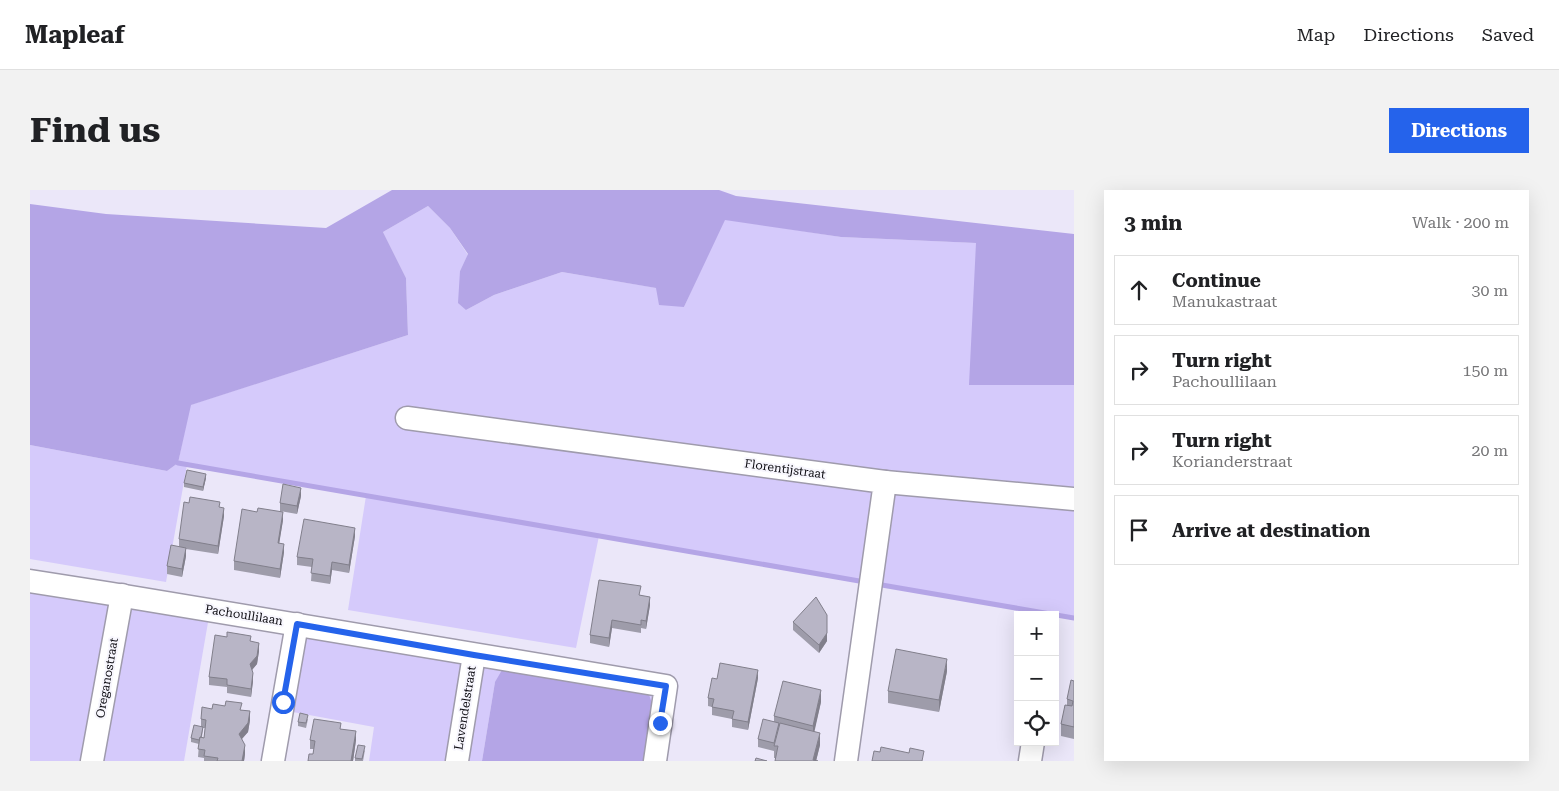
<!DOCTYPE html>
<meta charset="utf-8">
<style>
:root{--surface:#fff;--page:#f2f2f2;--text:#202124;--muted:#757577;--line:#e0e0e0;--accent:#2563eb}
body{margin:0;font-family:"Roboto Serif",serif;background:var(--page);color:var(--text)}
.controls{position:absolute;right:15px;bottom:15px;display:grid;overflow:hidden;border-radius:0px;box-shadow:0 5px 20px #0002}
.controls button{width:45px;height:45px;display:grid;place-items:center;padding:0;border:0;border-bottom:1px solid var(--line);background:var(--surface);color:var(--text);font:25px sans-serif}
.stop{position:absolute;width:15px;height:15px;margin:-11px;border:4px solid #2563eb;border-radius:50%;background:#fff}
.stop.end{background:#2563eb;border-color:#fff;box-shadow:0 1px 5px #0008}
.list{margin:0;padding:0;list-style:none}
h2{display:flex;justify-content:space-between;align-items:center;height:65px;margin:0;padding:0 20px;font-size:21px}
h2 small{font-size:16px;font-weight:400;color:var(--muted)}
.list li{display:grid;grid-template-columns:32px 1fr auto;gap:15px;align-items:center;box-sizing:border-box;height:70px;margin:0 10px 10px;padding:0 10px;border:1px solid var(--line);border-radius:0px}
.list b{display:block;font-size:19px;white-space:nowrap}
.list p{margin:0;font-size:16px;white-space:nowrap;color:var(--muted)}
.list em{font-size:16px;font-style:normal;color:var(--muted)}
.icon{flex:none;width:28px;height:28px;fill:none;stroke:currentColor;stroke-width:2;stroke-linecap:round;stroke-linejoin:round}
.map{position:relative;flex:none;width:1044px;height:571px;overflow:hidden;border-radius:0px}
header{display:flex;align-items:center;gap:30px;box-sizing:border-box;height:70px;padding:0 25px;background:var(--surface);border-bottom:1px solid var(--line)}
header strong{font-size:24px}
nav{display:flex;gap:28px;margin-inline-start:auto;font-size:18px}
.intro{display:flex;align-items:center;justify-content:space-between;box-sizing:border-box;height:120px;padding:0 30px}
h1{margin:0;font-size:35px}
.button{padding:12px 22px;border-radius:0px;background:var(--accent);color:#fff;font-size:18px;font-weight:700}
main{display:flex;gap:30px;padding:0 30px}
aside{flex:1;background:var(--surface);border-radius:0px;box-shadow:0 5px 20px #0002}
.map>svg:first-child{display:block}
</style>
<header>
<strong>Mapleaf</strong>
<nav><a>Map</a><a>Directions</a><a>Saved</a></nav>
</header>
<div class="intro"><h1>Find us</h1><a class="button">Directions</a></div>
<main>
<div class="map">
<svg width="1044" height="571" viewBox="0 0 1044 571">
<rect width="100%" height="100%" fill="#ebe7f9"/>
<g fill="#d5cafb">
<polygon points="398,16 420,38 438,65 430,81 436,120 464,105 532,82 627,98 654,117 694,29 811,47 947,53 940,195 1044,195 1044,428 569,346 546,458 318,420 336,306 157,275 136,392 0,369 0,255 137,281 148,273 160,215 378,145 376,88 353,42"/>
<polygon points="0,383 82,400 55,571 0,571"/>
<polygon points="99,408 181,415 154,571 71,571"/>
<polygon points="277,438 433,454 425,571 339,571 344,537 263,522"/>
<polygon points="456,465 628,487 629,571 465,492 452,571 438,571"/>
</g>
<g fill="#b4a5e6">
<polygon points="362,0 689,0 706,6 1044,44 1044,195 939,195 946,53 811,47 695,30 654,117 629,115 626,98 532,82 464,105 436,120 428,113 430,81 438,64 420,38 398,16 353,42 376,88 378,145 161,215 148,273 137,281 0,255 0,14 76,24 296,38"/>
<polygon points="472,480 618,502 623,516 614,571 452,571 465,492"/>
</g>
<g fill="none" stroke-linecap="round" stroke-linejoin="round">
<g stroke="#b4a5e6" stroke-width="5">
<polyline points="148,273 835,392"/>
<polyline points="846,394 1044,428"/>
</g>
<defs>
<g id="minor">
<polyline points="377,228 855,292 816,571"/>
<polyline points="855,292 1044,309"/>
<path d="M0 391C212 424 423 462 636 496L625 571"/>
<polyline points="62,571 92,405"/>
<polyline points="243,571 267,434"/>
<polyline points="427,571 444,465"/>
<polyline points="1000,571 1003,552"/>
</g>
</defs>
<use href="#minor" stroke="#9f9bac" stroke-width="25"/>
<use href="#minor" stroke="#fff" stroke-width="22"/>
</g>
<g fill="#9e9caa" fill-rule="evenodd">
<polygon points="176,288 173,301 154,297 154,293"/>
<polygon points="271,306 267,324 250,321 250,313"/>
<polygon points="190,317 194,326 188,364 156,359 156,366 152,387 137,384 137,376 149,357 149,349"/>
<polygon points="253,330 249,353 254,362 250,388 204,380 204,371"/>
<polygon points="325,346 319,383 302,380 300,394 281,391 282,377 267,375 267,367"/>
<polygon points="611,405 620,415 616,439 611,438 611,443 582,438 579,457 560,453 560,445"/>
<polygon points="763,432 797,451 789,463 763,440"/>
<polygon points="221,452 229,461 227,474 222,480 223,491 221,507 197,503 197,497 179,495 179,487"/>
<polygon points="917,481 909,522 858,513 858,501"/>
<polygon points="728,488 718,540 702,537 702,529 682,525 682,517 678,516 678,508 687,489"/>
<polygon points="1044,491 1044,549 1031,546 1031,534 1037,515 1037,509"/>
<polygon points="791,512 784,541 790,555 786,571 744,568 744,560 744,561 728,557 728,549 744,532 744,526"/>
<path d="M182 519 212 520 220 530 218 542 212 549 215 564 214 571H174V568L168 567 169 554 161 552V548L171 536V529ZM173 538H175L174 548 172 547Z"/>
<polygon points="278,529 276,538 268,536 268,532"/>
<polygon points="311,539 326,550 323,571 278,571 283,564 284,559 280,559 280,550"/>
<polygon points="335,560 333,571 325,571 325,568"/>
</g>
<g fill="#817f8b">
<polygon points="176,284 176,288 173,301 173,297"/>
<polygon points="271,298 271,306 267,324 267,316"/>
<polygon points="194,318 194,326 188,364 188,356"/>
<polygon points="253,322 253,330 248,361 248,353"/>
<polygon points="325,338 325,346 319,383 319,375"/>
<polygon points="254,354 254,362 250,388 250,379"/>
<polygon points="156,358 156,366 152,387 152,379"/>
<polygon points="302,372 302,380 300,394 300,386"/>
<polygon points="620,407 620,415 616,439 616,431"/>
<polygon points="582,430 582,438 579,457 579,448"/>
<polygon points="797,443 797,451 789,463 789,455"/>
<polygon points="229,453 229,461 227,474 220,482 220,474"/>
<polygon points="917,469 917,481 909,522 909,510"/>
<polygon points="728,480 728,488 718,540 718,532"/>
<polygon points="223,483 223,491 221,507 221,499"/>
<polygon points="791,500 791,512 783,548 783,536"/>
<polygon points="220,521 220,530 218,542 209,552 209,544"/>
<polygon points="326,541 326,550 323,571 321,571"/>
<polygon points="790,543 790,555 786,571 783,571"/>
<polygon points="215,555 215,564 214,571 212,571"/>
</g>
<g fill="#b8b5c6" stroke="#817f8b">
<polygon points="157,280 176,284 173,297 154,293"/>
<polygon points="253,294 271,298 267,316 250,313"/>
<polygon points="160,307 190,312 189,317 194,318 188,356 149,349 154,312 159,313"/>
<polygon points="228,318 253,322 248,353 254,354 250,379 204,371 212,319 227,322"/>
<polygon points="274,329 325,338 319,375 302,372 300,386 281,383 283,369 267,367"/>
<polygon points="141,355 156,358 152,379 137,376"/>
<polygon points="569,390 611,396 609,405 620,407 616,431 611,430 611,435 582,430 579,448 560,445"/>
<polygon points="786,407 797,425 797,443 789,455 763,432"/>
<polygon points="197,442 221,446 220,451 229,453 227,466 220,474 223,483 221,499 197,495 197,489 179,487 185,445 197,447"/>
<polygon points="866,459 917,469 909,510 858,501"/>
<polygon points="690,473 728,480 718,532 702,529 704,521 682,517 684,509 678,508 682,488 687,489"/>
<polygon points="1041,490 1044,491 1044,537 1031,534 1035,515 1042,516 1043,511 1037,509"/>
<polygon points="753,491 791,500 783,536 744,526"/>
<polygon points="196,511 212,513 210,520 220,521 218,533 209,544 215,555 212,571 187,571 188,568 174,566 175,560 168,559 170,547 174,548 176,530 171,529 172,517 182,519 183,514 195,516"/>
<polygon points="270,523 278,525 276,533 268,532"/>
<polygon points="284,529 311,533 310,539 326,541 321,571 278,571 279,564 283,564 285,551 280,550"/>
<polygon points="733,529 749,533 744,553 728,549"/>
<polygon points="750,533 790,543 783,570 788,571 745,571 748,556 744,556"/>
<polygon points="164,535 173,537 171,547 170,547 169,550 161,548"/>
<polygon points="328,555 335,556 332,569 325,568"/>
<polygon points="851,557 879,563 880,558 894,561 892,571 842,571 844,561 850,562"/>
<polygon points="726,568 737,571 725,571"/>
</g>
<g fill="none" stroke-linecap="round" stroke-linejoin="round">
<polyline stroke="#2563eb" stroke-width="6" points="253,512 267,434 444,465 636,496 630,533"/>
</g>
<g text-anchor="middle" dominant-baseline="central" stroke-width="4" stroke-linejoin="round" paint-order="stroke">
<g font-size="12" fill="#0e0d13" stroke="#f7f6fd">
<text transform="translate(755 279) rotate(8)">Florentijstraat</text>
<text transform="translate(214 425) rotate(9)">Pachoullilaan</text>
<text transform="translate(77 488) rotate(-80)">Oreganostraat</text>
<text transform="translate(435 518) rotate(-81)">Lavendelstraat</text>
</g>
</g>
</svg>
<div class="controls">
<button>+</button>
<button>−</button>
<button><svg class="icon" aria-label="locate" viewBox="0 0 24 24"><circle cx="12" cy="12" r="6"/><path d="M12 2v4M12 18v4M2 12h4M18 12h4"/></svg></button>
</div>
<div class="stop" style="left:253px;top:512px"></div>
<div class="stop end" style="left:630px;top:533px"></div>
</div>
<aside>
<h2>3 min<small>Walk · 200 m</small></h2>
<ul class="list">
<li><svg class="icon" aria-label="ahead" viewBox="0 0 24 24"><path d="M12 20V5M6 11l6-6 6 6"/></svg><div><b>Continue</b><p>Manukastraat</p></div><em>30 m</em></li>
<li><svg class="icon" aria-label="right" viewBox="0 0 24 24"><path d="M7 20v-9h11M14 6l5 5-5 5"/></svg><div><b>Turn right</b><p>Pachoullilaan</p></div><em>150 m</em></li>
<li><svg class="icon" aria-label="right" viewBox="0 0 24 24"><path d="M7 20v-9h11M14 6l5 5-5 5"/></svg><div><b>Turn right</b><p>Korianderstraat</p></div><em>20 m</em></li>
<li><svg class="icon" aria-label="arrive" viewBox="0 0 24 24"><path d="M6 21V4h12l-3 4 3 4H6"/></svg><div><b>Arrive at destination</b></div></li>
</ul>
</aside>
</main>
